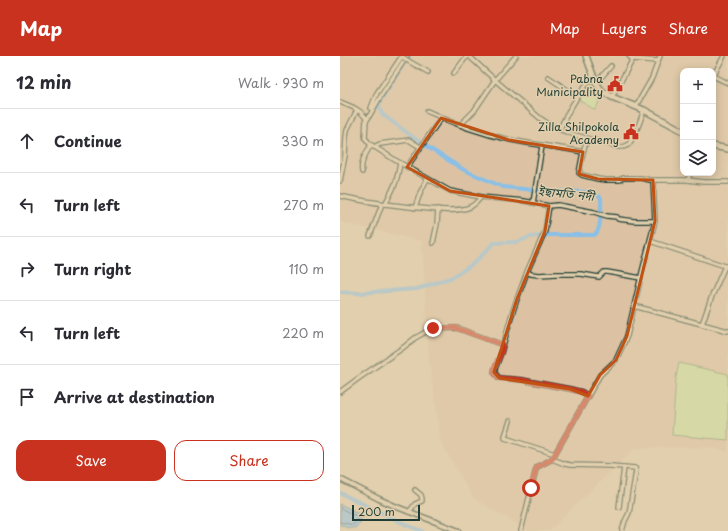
<!DOCTYPE html>
<meta charset="utf-8">
<style>
:root{--surface:#fff;--page:#f2f2f3;--text:#2b2b33;--muted:#7c7c81;--line:#e1e1e2;--accent:#c8321e}
body{margin:0;font-family:"Playpen Sans","Noto Sans Bengali",sans-serif;background:var(--page);color:var(--text)}
.controls{position:absolute;right:12px;top:12px;display:grid;overflow:hidden;border-radius:8px;box-shadow:0 2px 10px #0003}
.controls button{width:36px;height:36px;display:grid;place-items:center;padding:0;border:0;border-bottom:1px solid var(--line);background:var(--surface);color:var(--text);font:20px sans-serif}
.scale{position:absolute;left:12px;bottom:10px;width:68px;box-sizing:border-box;padding-left:4px;border:2px solid #1f3d34;border-top:0;font-size:11px;line-height:14px;white-space:nowrap;color:#1f3d34;-webkit-text-stroke:3px #e2cfad;paint-order:stroke}
.stop{position:absolute;width:12px;height:12px;margin:-9px;border:3px solid #c8321e;border-radius:50%;background:#fff}
.stop.end{background:#c8321e;border-color:#fff;box-shadow:0 1px 4px #0008}
.list{margin:0;padding:0;list-style:none}
h2{display:flex;justify-content:space-between;align-items:center;height:52px;margin:0;padding:0 16px;font-size:17px}
h2 small{font-size:13px;font-weight:400;color:var(--muted)}
.list li{display:grid;grid-template-columns:26px 1fr auto;gap:12px;align-items:center;box-sizing:border-box;height:64px;padding:0 16px;border-top:1px solid var(--line)}
.list b{display:block;font-size:15px;white-space:nowrap}
.list em{font-size:13px;font-style:normal;color:var(--muted)}
.actions{display:flex;gap:8px;padding:12px 16px}
.actions a{flex:1;padding:9px 0;border:1px solid var(--accent);border-radius:12px;text-align:center;font-size:14px;color:var(--accent)}
.actions .main{background:var(--accent);color:#fff}
.icon{flex:none;width:22px;height:22px;fill:none;stroke:currentColor;stroke-width:2;stroke-linecap:round;stroke-linejoin:round}
.map{position:relative;flex:none;width:388px;height:475px;overflow:hidden}
header{display:flex;align-items:center;gap:24px;box-sizing:border-box;height:56px;padding:0 20px;background:var(--accent);color:#fff}
header strong{font-size:19px}
nav{display:flex;gap:22px;margin-inline-start:auto;font-size:14px}
main{display:flex}
aside{flex:1;background:var(--surface)}
.map>svg:first-child{display:block}
</style>
<header>
<strong>Map</strong>
<nav><a>Map</a><a>Layers</a><a>Share</a></nav>
</header>
<main>
<aside>
<h2>12 min<small>Walk · 930 m</small></h2>
<ul class="list">
<li><svg class="icon" aria-label="ahead" viewBox="0 0 24 24"><path d="M12 20V5M6 11l6-6 6 6"/></svg><div><b>Continue</b></div><em>330 m</em></li>
<li><svg class="icon" aria-label="left" viewBox="0 0 24 24"><path d="M17 20v-9H6M10 6l-5 5 5 5"/></svg><div><b>Turn left</b></div><em>270 m</em></li>
<li><svg class="icon" aria-label="right" viewBox="0 0 24 24"><path d="M7 20v-9h11M14 6l5 5-5 5"/></svg><div><b>Turn right</b></div><em>110 m</em></li>
<li><svg class="icon" aria-label="left" viewBox="0 0 24 24"><path d="M17 20v-9H6M10 6l-5 5 5 5"/></svg><div><b>Turn left</b></div><em>220 m</em></li>
<li><svg class="icon" aria-label="arrive" viewBox="0 0 24 24"><path d="M6 21V4h12l-3 4 3 4H6"/></svg><div><b>Arrive at destination</b></div></li>
</ul>
<div class="actions"><a class="main">Save</a><a>Share</a></div>
</aside>
<div class="map">
<svg width="388" height="475" viewBox="0 0 388 475">
<rect width="100%" height="100%" fill="#e2cfad"/>
<filter id="ink" filterUnits="userSpaceOnUse"><feTurbulence type="fractalNoise" baseFrequency=".025" numOctaves="2"/><feDisplacementMap in="SourceGraphic" scale="8" xChannelSelector="R" yChannelSelector="G"/><feConvolveMatrix kernelMatrix="1 2 1 2 8 2 1 2 1" color-interpolation-filters="sRGB"/></filter>
<g filter="url(#ink)">
<path fill="#dcc2a3" fill-rule="evenodd" d="M0 0H388V396L367 391 295 392 209 475H189L134 443 101 387 89 304 82 185 0 166ZM343 15H373V117H343Z"/>
<g fill="#c8e59d" stroke="#749168">
<polygon points="250,26 260,37 259,46 255,54 237,43"/>
<polygon points="339,307 388,318 388,384 332,379 336,321"/>
</g>
<path fill="#8abfe7" stroke="#5f8b9f" d="M0 448 20 458 21 464C17 475 10 473 0 469Z"/>
<g fill="none" stroke-linecap="round" stroke-linejoin="round">
<polyline stroke="#4a717c" stroke-width="1" points="0,452 16,460 17,463 16,466 13,469 0,466"/>
<g stroke="#8abfe7" stroke-width="4">
<path d="M0 236 19 237 77 233 113 221 134 207 154 187 177 186 190 181 209 179H254L257 177C262 166 261 153 261 142L256 138 249 136 205 135 163 131 124 114 81 87 42 58 39 51 40 45 69 0"/>
<polyline points="0,437 69,470 82,475"/>
</g>
<defs>
<g id="minor">
<path d="M129 0 155 24 201 63C221 78 255 84 279 91 283 91 285 91 288 89 295 81 301 63 304 54"/>
<polyline points="289,0 293,3 318,5"/>
<polyline points="70,6 88,16"/>
<polyline points="114,17 127,0"/>
<polyline points="373,20 384,0"/>
<polyline points="373,20 388,27"/>
<polyline points="208,21 238,41"/>
<polyline points="256,27 271,10"/>
<polyline points="272,41 293,3"/>
<path d="M0 46C10 50 20 53 26 62L25 82 30 88 55 104 110 135 141 141 184 145 209 150 218 149 254 156 267 160 277 161 278 163 294 165H315"/>
<polyline points="296,50 312,22 320,0"/>
<polyline points="31,52 37,37 62,0"/>
<path d="M87 55C114 68 142 78 171 84 195 89 219 91 243 96"/>
<polyline points="27,64 42,38 67,0"/>
<polyline points="120,69 134,55 155,24 176,0"/>
<path d="M220 73C228 53 241 36 253 19"/>
<polyline points="247,83 243,96 239,117 242,119 258,123 266,124 279,124 283,122 301,122 310,124 348,124 363,126 388,126"/>
<polyline points="34,91 40,88 69,84 80,91"/>
<polyline points="67,111 101,62"/>
<path d="M22 116C20 106 26 97 31 89"/>
<polyline points="348,124 350,117"/>
<polyline points="0,125 5,100 6,81 7,74 17,54"/>
<path d="M0 140C30 147 59 150 89 153 101 154 119 156 130 151 134 149 138 145 141 141"/>
<polyline points="193,147 202,90"/>
<path d="M45 148C54 132 57 126 60 107"/>
<polyline points="209,150 205,175 190,209 187,216 191,218 199,219 216,218 241,218 259,221 264,216 267,216 301,222"/>
<polyline points="75,152 80,137 87,123"/>
<polyline points="30,180 42,148"/>
<polyline points="310,185 388,211"/>
<polyline points="93,187 97,168 98,153"/>
<polyline points="187,216 177,243 171,261 161,297 154,316 159,322 182,324 230,333 242,336 248,340"/>
<polyline points="294,250 388,275"/>
<polyline points="362,268 372,240 385,210"/>
<polyline points="0,336 19,322 64,291 75,282 91,273 117,272 163,289"/>
<polyline points="170,365 165,380 165,382 215,398"/>
<polyline points="212,403 225,408 230,409 271,410 295,412 296,415 289,457 285,465 282,475"/>
<polyline points="279,451 284,411"/>
<polyline points="69,456 75,448 82,445 82,443 81,439 75,434"/>
<polyline points="181,475 196,413 197,411 212,403 260,319 276,304 287,280 302,216 315,165 313,124"/>
</g>
<polyline id="major" points="0,423 39,443 57,451 119,475"/>
<g id="highway">
<polyline points="246,0 256,27 262,35 272,41 304,54 343,75"/>
<polyline points="373,90 388,93"/>
</g>
</defs>
<use href="#minor" stroke="#1f3d34" stroke-width="6"/>
<use href="#major" stroke="#1f3d34" stroke-width="7"/>
<use href="#highway" stroke="#1f3d34" stroke-width="8"/>
<use href="#minor" stroke="#e2cfad" stroke-width="3.5"/>
<use href="#major" stroke="#e2cfad" stroke-width="4"/>
<use href="#highway" stroke="#e2cfad" stroke-width="5"/>
<defs>
<polyline id="minor-bridge" points="64,2 70,6"/>
</defs>
<use href="#minor-bridge" stroke="#1f3d34" stroke-width="6" stroke-linecap="butt"/>
<use href="#minor-bridge" stroke="#e2cfad" stroke-width="3.5"/>
</g>
</g>
<g fill="none" stroke-linecap="round" stroke-linejoin="round" filter="url(#ink)">
<polyline stroke="#c8321e" stroke-width="5" points="93,272 116,272 163,289 161,297 154,313 155,318 159,322 182,324 230,333 242,336 248,340 212,403 197,411 196,413 191,432"/>
</g>
<path d="M0 0H388V475H0ZM101 62 169 84 243 96 239 118 258 123 313 124 315 165 287 280 276 304 260 319 248 340 230 333 159 322 154 316 177 243 205 175 209 150 110 135 67 111Z" fill="#e2cfad" fill-opacity=".55" fill-rule="evenodd"/>
<path fill="none" stroke="#c05314" stroke-width="3" stroke-linejoin="round" d="M101 62 169 84 243 96 239 118 258 123 313 124 315 165 287 280 276 304 260 319 248 340 230 333 159 322 154 316 177 243 205 175 209 150 110 135 67 111Z"/>
<defs>
<symbol id="civic-bare" viewBox="-9 -9 18 18"><path d="M-.6-6.5H3V-4.5H.6V-3L4-1V1h2V6H-6V1h2V-1L-.6-3ZM-1.2 2.5V6h2.4V2.5Z" fill="#c8321e" stroke="#e2cfad" stroke-width="2.5" paint-order="stroke"/></symbol>
</defs>
<g fill-rule="evenodd">
<use href="#civic-bare" x="264" y="17" width="22" height="22"/>
<use href="#civic-bare" x="280" y="65" width="22" height="22"/>
</g>
<g text-anchor="middle" dominant-baseline="central" stroke-width="3" stroke-linejoin="round" paint-order="stroke">
<g font-size="11" fill="#1f3d34" stroke="#e2cfad" text-anchor="end">
<text x="263" y="22">Pabna<tspan x="263" dy="13">Municipality</tspan></text>
<text x="279" y="70">Zilla Shilpokola<tspan x="279" dy="13">Academy</tspan></text>
</g>
<g font-size="12" font-style="italic" fill="#24443d" stroke="#e2cfad">
<text transform="translate(226 137) rotate(6)">ইছামতি নদী</text>
</g>
</g>
</svg>
<div class="controls">
<button>+</button>
<button>−</button>
<button><svg class="icon" aria-label="layers" viewBox="0 0 24 24"><path d="M12 4l9 5-9 5-9-5zM3 14l9 5 9-5"/></svg></button>
</div>
<div class="scale">200 m</div>
<div class="stop" style="left:191px;top:432px"></div>
<div class="stop end" style="left:93px;top:272px"></div>
</div>
</main>
